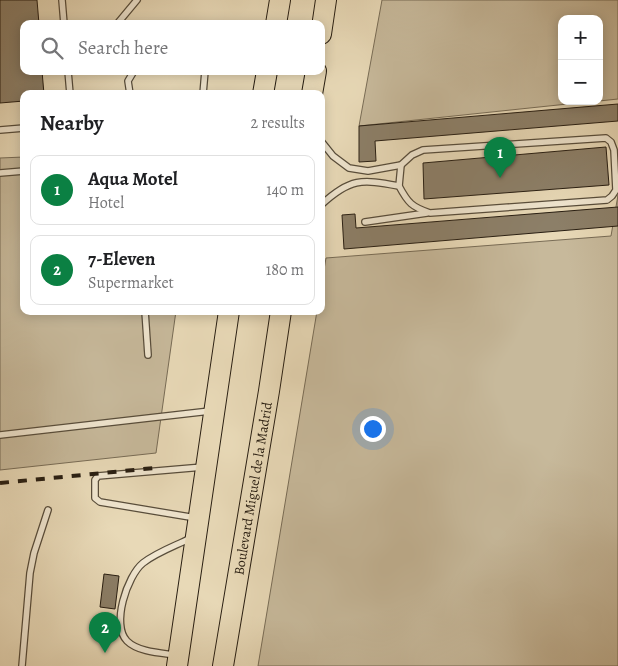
<!DOCTYPE html>
<meta charset="utf-8">
<style>
:root{--surface:#fff;--page:#f6f6f6;--text:#202124;--muted:#757577;--line:#e0e0e0;--accent:#0b8043}
body{margin:0;font-family:Alegreya,serif;background:var(--page);color:var(--text)}
.controls{position:absolute;right:15px;top:15px;display:grid;overflow:hidden;border-radius:10px;box-shadow:0 2px 12px #0003}
.controls button{width:45px;height:45px;display:grid;place-items:center;padding:0;border:0;border-bottom:1px solid var(--line);background:var(--surface);color:var(--text);font:25px sans-serif}
.you{position:absolute;left:372px;top:428px;width:18px;height:18px;margin:-12px;border:4px solid #fff;border-radius:50%;background:#1a73e8;box-shadow:0 0 0 8px #1a73e833}
.badge{display:grid;place-items:center;width:32px;height:32px;border-radius:50%;background:var(--accent);color:#fff;font-size:16px;font-weight:700}
.pin{position:absolute;translate:-50% -41px;filter:drop-shadow(0 1px 2px #0008)}
.pin::after{content:'';position:absolute;top:26px;width:18px;height:15px;background:inherit;clip-path:polygon(0 0,100% 0,50% 100%)}
.list{margin:0;padding:0;list-style:none}
h2{display:flex;justify-content:space-between;align-items:center;height:65px;margin:0;padding:0 20px;font-size:21px}
h2 small{font-size:16px;font-weight:400;color:var(--muted)}
.list li{display:grid;grid-template-columns:32px 1fr auto;gap:15px;align-items:center;box-sizing:border-box;height:70px;margin:0 10px 10px;padding:0 10px;border:1px solid var(--line);border-radius:10px}
.list b{display:block;font-size:19px;white-space:nowrap}
.list p{margin:0;font-size:16px;white-space:nowrap;color:var(--muted)}
.list em{font-size:16px;font-style:normal;color:var(--muted)}
.icon{flex:none;width:28px;height:28px;fill:none;stroke:currentColor;stroke-width:2;stroke-linecap:round;stroke-linejoin:round}
.map{position:relative;flex:none;width:618px;height:666px;overflow:hidden}
.search{position:absolute;background:var(--surface);box-shadow:0 2px 12px #0003;left:20px;top:20px;width:305px;height:55px;display:flex;align-items:center;gap:12px;box-sizing:border-box;padding:0 18px;border-radius:10px;color:var(--muted);font-size:19px}
.panel{position:absolute;background:var(--surface);box-shadow:0 2px 12px #0003;left:20px;top:90px;width:305px;height:225px;border-radius:10px}
.map>svg:first-child{display:block}
</style>
<div class="map">
<svg width="618" height="666" viewBox="0 0 618 666">
<rect width="100%" height="100%" fill="#e8d9b7"/>
<filter id="stains"><feTurbulence type="fractalNoise" baseFrequency=".004" numOctaves="4"/><feColorMatrix values="0 0 0 0 .2 0 0 0 0 .09 0 0 0 0 .02 0 0 0 .5 -.17"/></filter>
<radialGradient id="worn" r=".72"><stop offset=".6" stop-color="#630" stop-opacity="0"/><stop offset="1" stop-color="#630" stop-opacity=".3"/></radialGradient>
<g fill="#c7b99b" stroke="#786c56">
<polygon points="382,0 618,0 618,99 599,101 599,19 562,19 562,101 596,101 359,126"/>
<polygon points="24,157 24,311 176,311 156,453 0,470 0,158"/>
<polygon points="618,195 618,666 258,666 317,311 321,311 321,287 326,258 611,236"/>
</g>
<g fill="#8c7f68" stroke="#281e12">
<polygon points="0,0 37,0 39,24 24,24 24,71 42,71 44,94 24,94 24,101 0,103"/>
<polygon points="618,104 618,121 375,141 376,161 359,162 359,126"/>
<polygon points="606,147 609,185 424,199 423,163"/>
<polygon points="618,207 618,226 344,249 342,215 355,214 356,228"/>
<polygon points="104,574 119,576 115,609 100,607"/>
</g>
<g fill="none" stroke-linecap="round" stroke-linejoin="round">
<defs>
<g id="lane">
<polyline points="62,0 64,24"/>
<polyline points="117,24 137,0"/>
<polyline points="68,71 70,94"/>
<polyline points="130,94 128,81 134,71"/>
<polyline points="203,94 205,71"/>
<polyline points="0,130 24,128"/>
<path d="M321 141 333 156 349 168 368 171 401 165 412 155 423 150 606 138 611 142 614 150 616 190 612 196 607 200 430 213C412 207 408 203 399 186 361 179 350 178 321 205"/>
<polyline points="0,173 24,171"/>
<polyline points="399,186 401,165"/>
<polyline points="365,222 427,213"/>
<polyline points="145,311 148,355"/>
<polyline points="0,435 210,411"/>
<polyline points="196,518 100,502 95,498 95,480 98,476 203,467"/>
<path d="M175 655C161 653 138 652 127 641 111 625 127 576 143 563 157 552 175 546 191 538"/>
<polyline points="22,666 30,573 34,553 48,510"/>
</g>
<g id="highway">
<polyline points="276,24 280,0"/>
<polyline points="321,34 326,0"/>
<polyline points="263,94 267,71"/>
<polyline points="312,94 316,71"/>
<polyline points="177,666 229,311"/>
<path id="s1" d="M223 666 269 391 281 311"/>
</g>
</defs>
<use href="#lane" stroke="#584d3b" stroke-width="8"/>
<use href="#highway" stroke="#281e12" stroke-width="22"/>
<use href="#lane" stroke="#f0e6d0" stroke-width="5.5"/>
<use href="#highway" stroke="#e8d9b7" stroke-width="20"/>
<polyline stroke="#281e12" stroke-width="4" stroke-dasharray="9 9" stroke-linecap="butt" points="0,483 154,468"/>
</g>
<g text-anchor="middle" dominant-baseline="central" stroke-width="4" stroke-linejoin="round" paint-order="stroke">
<g font-size="14" fill="#281e12" stroke="#f0e6d0">
<text stroke="none"><textPath href="#s1" startOffset="180">Boulevard Miguel de la Madrid</textPath></text>
</g>
</g>
<rect width="100%" height="100%" filter="url(#stains)"/>
<rect width="100%" height="100%" fill="url(#worn)"/>
</svg>
<div class="controls">
<button>+</button>
<button>−</button>
</div>
<div class="you"></div>
<div class="pin badge" style="left:500px;top:178px">1</div>
<div class="pin badge" style="left:105px;top:653px">2</div>
<div class="search"><svg class="icon" aria-label="search" viewBox="0 0 24 24"><circle cx="10" cy="10" r="6"/><path d="M15 15l6 6"/></svg>Search here</div>
<section class="panel">
<h2>Nearby<small>2 results</small></h2>
<ul class="list">
<li><span class="badge">1</span><div><b>Aqua Motel</b><p>Hotel</p></div><em>140 m</em></li>
<li><span class="badge">2</span><div><b>7-Eleven</b><p>Supermarket</p></div><em>180 m</em></li>
</ul>
</section>
</div>
